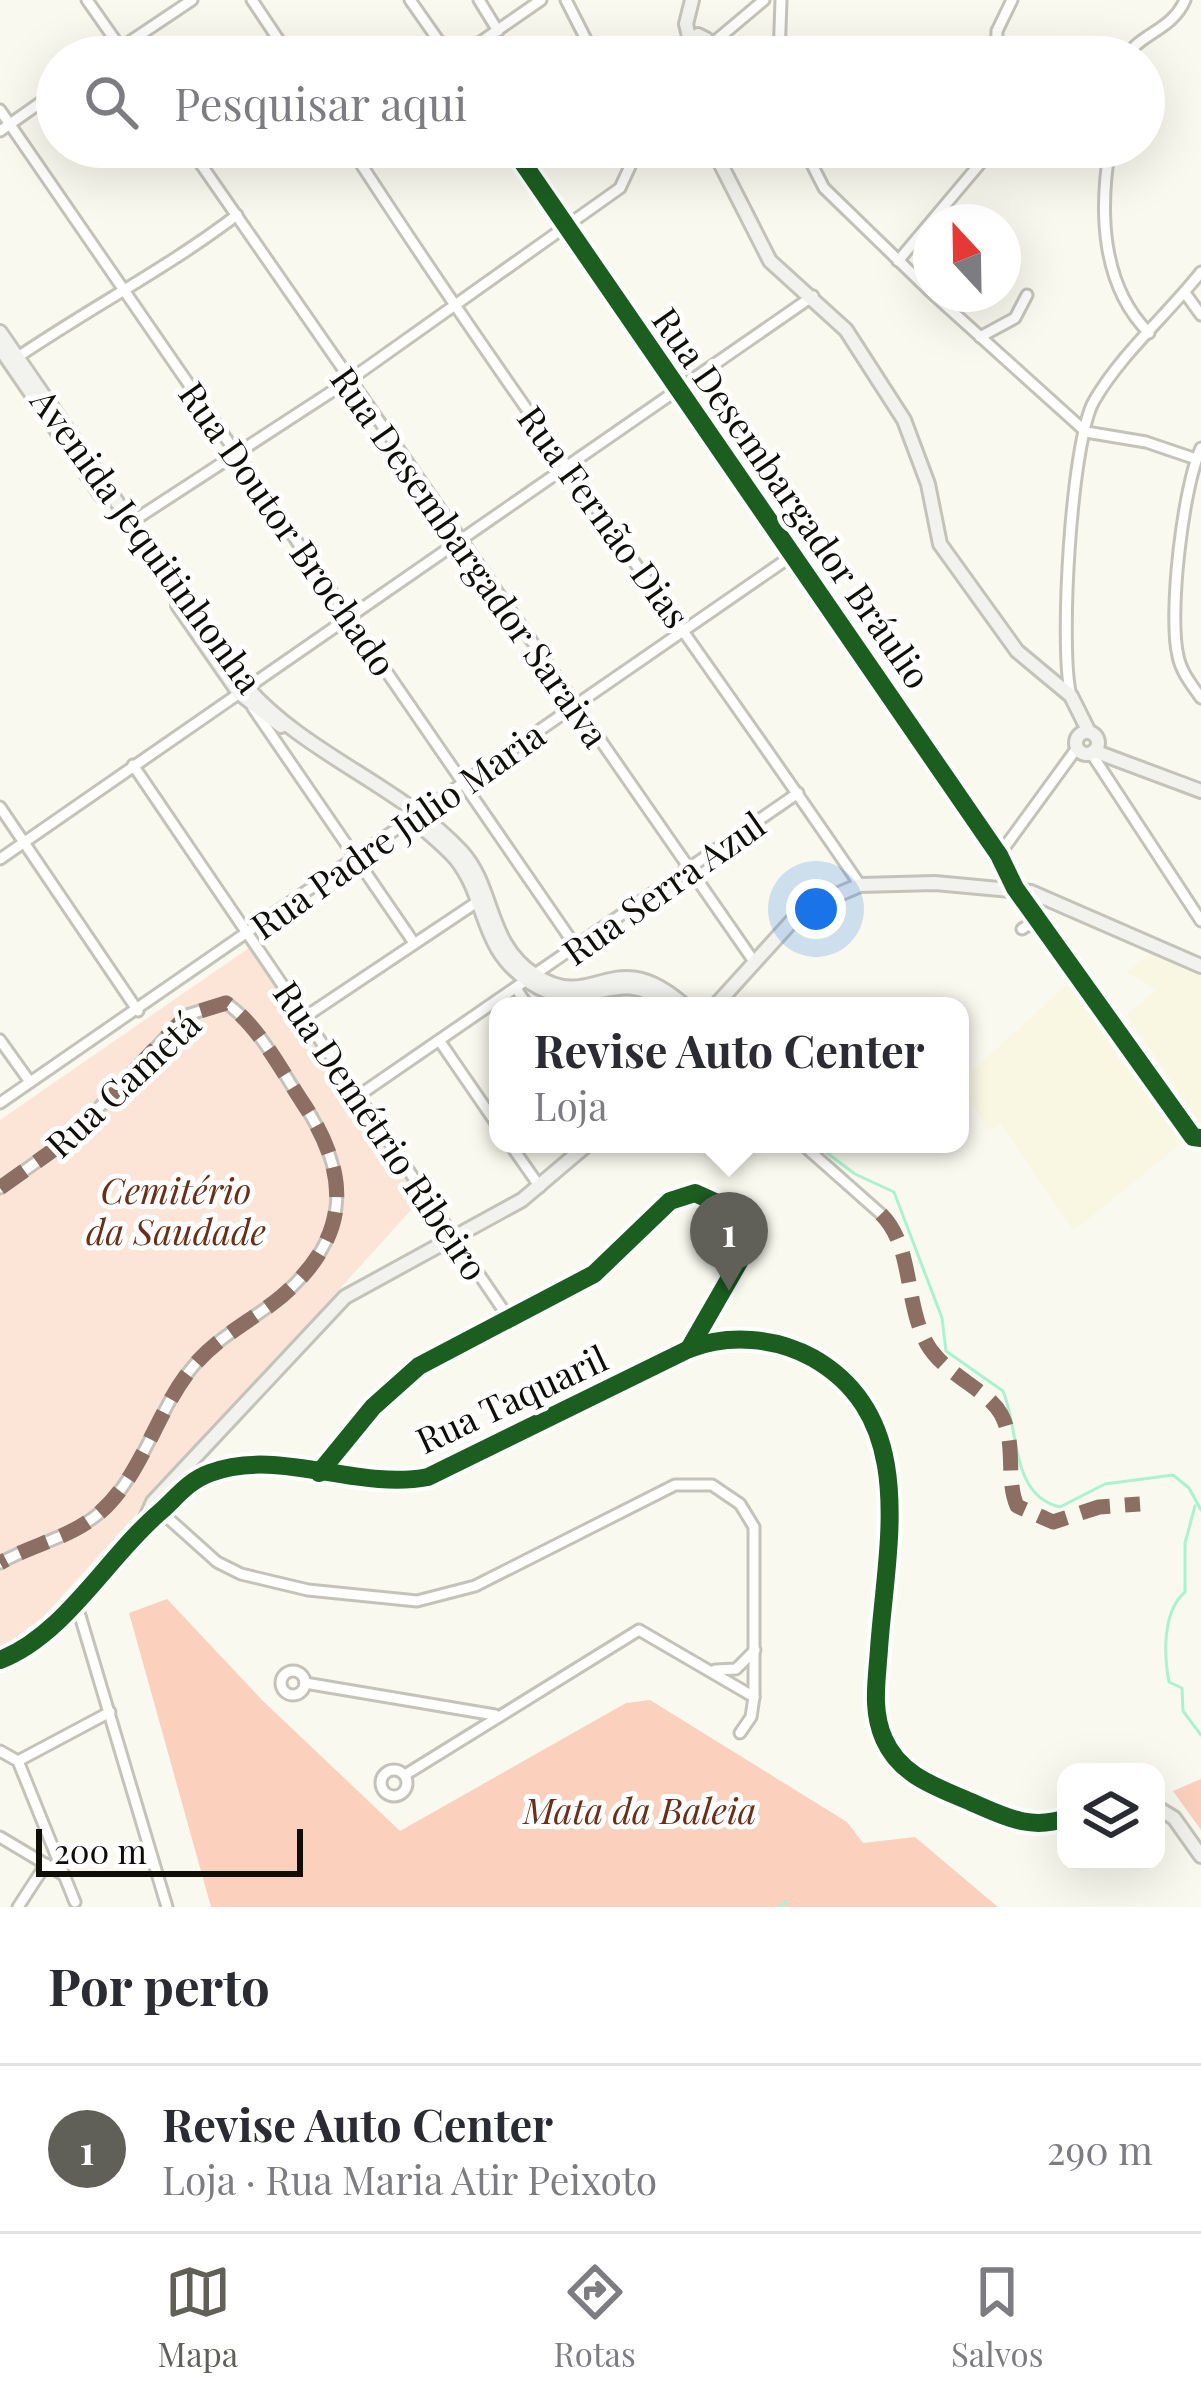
<!DOCTYPE html>
<html lang="pt">
<meta charset="utf-8">
<style>
:root{--surface:#fff;--page:#f2f2f3;--text:#2b2b33;--muted:#7c7c81;--line:#e1e1e2;--accent:#616058}
body{margin:0;font-family:"Playfair Display",serif;background:var(--page);color:var(--text)}
.controls{position:absolute;right:36px;bottom:36px;display:grid;overflow:hidden;border-radius:24px;box-shadow:0 12px 48px #0002}
.controls button{width:108px;height:108px;display:grid;place-items:center;padding:0;border:0;border-bottom:3px solid var(--line);background:var(--surface);color:var(--text);font:60px sans-serif}
.compass{position:absolute;left:913px;top:204px;width:108px;height:108px;border-radius:50%;background:var(--surface);box-shadow:0 12px 48px #0002;rotate:338deg}
.scale{position:absolute;left:36px;bottom:30px;width:267px;box-sizing:border-box;padding-left:12px;border:6px solid #0f0e07;border-top:0;font-size:33px;line-height:42px;white-space:nowrap;color:#0f0e07;-webkit-text-stroke:9px #fff;paint-order:stroke}
.you{position:absolute;left:816px;top:909px;width:42px;height:42px;margin:-30px;border:9px solid #fff;border-radius:50%;background:#1a73e8;box-shadow:0 0 0 18px #1a73e833}
.badge{display:grid;place-items:center;width:78px;height:78px;border-radius:50%;background:var(--accent);color:#fff;font-size:39px;font-weight:700}
.pin{position:absolute;translate:-50% -99px;filter:drop-shadow(0 3px 6px #0008)}
.pin::after{content:'';position:absolute;top:63px;width:42px;height:36px;background:inherit;clip-path:polygon(0 0,100% 0,50% 100%)}
.popup{position:absolute;left:489px;top:997px;width:480px;height:156px;box-sizing:border-box;display:grid;place-content:center;border-radius:24px;background:var(--surface);filter:drop-shadow(0 3px 9px #0005);font-size:39px;white-space:nowrap;color:var(--muted)}
.popup b{font-size:45px;color:var(--text)}
.popup::after{content:'';position:absolute;left:50%;top:100%;margin-left:-24px;border:24px solid transparent;border-top-color:var(--surface)}
.list{margin:0;padding:0;list-style:none}
h2{display:flex;justify-content:space-between;align-items:center;height:156px;margin:0;padding:0 48px;font-size:51px}
h2 small{font-size:39px;font-weight:400;color:var(--muted)}
.list li{display:grid;grid-template-columns:78px 1fr auto;gap:36px;align-items:center;box-sizing:border-box;height:168px;padding:0 48px;border-top:3px solid var(--line)}
.list b{display:block;font-size:45px;white-space:nowrap}
.list p{margin:0;font-size:39px;white-space:nowrap;color:var(--muted)}
.list em{font-size:39px;font-style:normal;color:var(--muted)}
.icon{flex:none;width:66px;height:66px;fill:none;stroke:currentColor;stroke-width:2;stroke-linecap:round;stroke-linejoin:round}
.map{position:relative;flex:none;width:1201px;height:1907px;overflow:hidden}
.search{position:absolute;background:var(--surface);box-shadow:0 12px 48px #0002;left:36px;right:36px;top:36px;height:132px;display:flex;align-items:center;gap:30px;box-sizing:border-box;padding:0 42px;border-radius:66px;color:var(--muted);font-size:45px}
.sheet{height:324px;background:var(--surface)}
nav{display:flex;justify-content:space-around;align-items:center;box-sizing:border-box;height:168px;border-top:3px solid var(--line);background:var(--surface);font-size:33px;color:var(--muted)}
nav a{display:grid;justify-items:center;gap:6px}
nav .on{color:var(--accent)}
.map>svg:first-child{display:block}
</style>
<div class="map">
<svg width="1201" height="1907" viewBox="0 0 1201 1907">
<rect width="100%" height="100%" fill="#faf9ef"/>
<g fill="#f9f7e2">
<polygon points="1156,949 1201,973 1201,1125 1127,1015 1157,989 1126,973"/>
<polygon points="1077,975 1121,1044 1116,1055 1125,1067 1139,1067 1185,1140 1074,1231 1000,1123 988,1131 960,1082"/>
</g>
<polygon fill="#fce4d6" points="249,948 420,1200 44,1616 0,1649 0,1120"/>
<g fill="#fbd1be">
<polygon points="167,1599 262,1700 400,1831 626,1703 650,1700 847,1822 863,1843 915,1837 998,1907 211,1907 129,1613"/>
<polygon points="1201,1779 1201,1830 1173,1791"/>
</g>
<g fill="none" stroke-linecap="round" stroke-linejoin="round">
<g stroke="#aaf3ce" stroke-width="3">
<path d="M815 1144 855 1174 894 1192 942 1318 946 1351 1003 1391C1020 1432 1010 1495 1060 1507L1105 1484 1173 1475 1189 1488 1201 1510"/>
<path d="M1195 1506 1185 1543V1592C1162 1612 1164 1655 1169 1682L1182 1688 1183 1711 1201 1735"/>
<polyline points="779,1907 787,1902"/>
</g>
<defs>
<g id="street">
<polyline points="87,0 127,57"/>
<polyline points="252,0 290,57"/>
<polyline points="410,0 450,57"/>
<polyline points="479,0 498,31"/>
<polyline points="566,0 595,57"/>
<polyline points="707,48 764,0"/>
<polyline points="107,57 192,0"/>
<polyline points="459,57 541,0"/>
<polyline points="779,57 781,0"/>
<polyline points="996,57 997,31 1012,0"/>
<path d="M1125 57C1143 32 1172 30 1185 0"/>
<polyline points="0,110 576,947"/>
<polyline points="0,131 57,91"/>
<polyline points="189,147 755,963"/>
<path d="M350 147C512 398 692 638 860 885"/>
<polyline points="512,147 999,855 1015,888 1193,1137 1201,1138"/>
<polyline points="803,147 824,188 931,292"/>
<path d="M1110 147C1099 211 1101 285 1149 333"/>
<polyline points="898,261 994,147"/>
<polyline points="1185,293 1201,315"/>
<polyline points="933,294 1086,432 1146,442 1196,459"/>
<polyline points="980,337 1015,318 1027,295"/>
<path d="M15 359C88 309 166 269 237 215"/>
<path d="M1201 448C1183 486 1168 615 1178 656 1181 672 1192 685 1201 698"/>
<polyline points="130,523 348,381 620,188 633,160 631,147"/>
<path d="M1071 696C1059 649 1071 441 1094 401 1121 354 1167 315 1201 272"/>
<polyline points="253,708 414,943"/>
<polyline points="1091,753 1201,921"/>
<polyline points="133,765 508,1317"/>
<polyline points="0,807 138,1011"/>
<polyline points="999,855 1077,748"/>
<polyline points="0,859 813,296"/>
<polyline points="1022,929 1040,918"/>
<polyline points="517,990 528,1006"/>
<polyline points="305,1017 480,900"/>
<polyline points="0,1040 30,1082"/>
<polyline points="441,1043 498,1126"/>
<polyline points="358,1096 798,793"/>
<polyline points="0,1103 793,555"/>
<polyline points="510,1144 540,1187"/>
<polyline points="802,1144 881,1214"/>
<path d="M0 1188 70 1138 187 1015 226 1003C259 1026 281 1070 303 1103 351 1175 351 1236 282 1296 253 1320 222 1334 196 1363 156 1408 144 1476 97 1515 67 1539 33 1544 0 1563"/>
<path d="M319 1473 373 1407 419 1366 594 1274 670 1201 695 1193 737 1212C767 1253 711 1313 689 1349"/>
<polyline points="159,1510 217,1562 241,1574 308,1590 417,1601 475,1586 675,1485 712,1485 740,1504 754,1527 754,1697 751,1717 740,1733"/>
<polyline points="75,1599 167,1907"/>
<polyline points="715,1670 736,1669 755,1650"/>
<circle cx="293" cy="1683" r="12"/>
<polyline points="305,1683 495,1715"/>
<polyline points="0,1751 18,1761 75,1902"/>
<polyline points="18,1761 110,1712"/>
<circle cx="394" cy="1783" r="13"/>
<polyline points="405,1775 639,1630 754,1697"/>
<polyline points="0,1837 62,1874"/>
<polyline points="18,1907 46,1864"/>
</g>
<g id="secondary">
<polyline points="690,41 686,24 692,0"/>
<polyline points="691,50 704,52 706,39 698,35 690,41 692,57"/>
<polyline points="712,147 770,261 846,330 904,420 928,484 940,544 1017,651 1071,696 1089,732"/>
<path d="M0 332C59 417 117 503 176 588 199 620 219 656 245 685 304 754 400 785 462 852 495 889 486 943 535 975 595 1015 612 941 685 1006"/>
<polyline points="0,348 101,495"/>
<polyline points="178,605 239,693 281,726"/>
<circle cx="1087" cy="743" r="11"/>
<polyline points="1094,751 1201,791"/>
<path d="M415 821C428 833 444 845 456 859 489 901 478 948 531 983 585 1019 619 960 668 1006"/>
<polyline points="715,1006 802,910 860,885 935,883 1031,892 1201,966"/>
<polyline points="144,1522 153,1502 345,1297 522,1200 588,1144"/>
<path d="M0 1660C65 1635 108 1556 160 1512 176 1498 188 1481 210 1473 278 1447 357 1491 428 1477L689 1349C728 1334 775 1337 813 1358 920 1419 886 1547 879 1649 877 1680 871 1710 884 1739 900 1776 937 1787 971 1802 1004 1816 1030 1831 1066 1818"/>
<polyline points="1156,1807 1174,1818 1201,1856"/>
</g>
</defs>
<use href="#street" stroke="#c4c3ba" stroke-width="15"/>
<use href="#secondary" stroke="#c4c3ba" stroke-width="18"/>
<use href="#street" stroke="#fefefd" stroke-width="9"/>
<use href="#secondary" stroke="#f2f3ee" stroke-width="12"/>
<g stroke="#8d6e63" stroke-width="15" stroke-dasharray="30 15" stroke-linecap="butt">
<path d="M0 1188 70 1138 187 1015 226 1003C259 1026 281 1070 303 1103 351 1175 351 1236 282 1296 253 1320 222 1334 196 1363 156 1408 144 1476 97 1515 67 1539 33 1544 0 1563"/>
<path d="M881 1214C914 1247 904 1303 927 1344 945 1375 987 1389 1001 1414 1017 1443 1005 1478 1017 1506L1053 1522 1099 1507 1140 1504"/>
</g>
<defs>
<g id="cycleway">
<polyline points="512,147 999,855 1015,888 1193,1137 1201,1138"/>
<polyline points="319,1473 373,1407 419,1366 594,1274 670,1201 695,1193 737,1212 747,1248 689,1349"/>
<path d="M0 1660C65 1635 108 1556 160 1512 176 1498 188 1481 210 1473 278 1447 357 1491 428 1477L689 1349C728 1334 775 1337 813 1358 920 1419 886 1547 879 1649 877 1680 871 1710 884 1739 900 1776 937 1787 971 1802 1004 1816 1030 1831 1066 1818"/>
</g>
</defs>
<use href="#cycleway" stroke="#fff" stroke-width="26"/>
<use href="#cycleway" stroke="#1b5e20" stroke-width="18"/>
</g>
<g text-anchor="middle" dominant-baseline="central" stroke-width="10" stroke-linejoin="round" paint-order="stroke">
<g font-size="36" fill="#0f0e07" stroke="#fff">
<text transform="translate(793 497) rotate(55)">Rua Desembargador Bráulio</text>
<text transform="translate(605 516) rotate(54)">Rua Fernão Dias</text>
<text transform="translate(289 528) rotate(55)">Rua Doutor Brochado</text>
<text transform="translate(148 540) rotate(54)">Avenida Jequitinhonha</text>
<text transform="translate(471 556) rotate(55)">Rua Desembargador Saraiva</text>
<text transform="translate(397 829) rotate(-35)">Rua Padre Júlio Maria</text>
<text transform="translate(663 887) rotate(-35)">Rua Serra Azul</text>
<text transform="translate(122 1083) rotate(-43)">Rua Cametá</text>
<text transform="translate(382 1130) rotate(56)">Rua Demétrio Ribeiro</text>
<text transform="translate(511 1398) rotate(-25)">Rua Taquaril</text>
</g>
<g font-size="36" font-style="italic" fill="#6a2f18" stroke="#fff">
<text x="176" y="1189">Cemitério<tspan x="176" dy="41">da Saudade</tspan></text>
<text x="640" y="1809">Mata da Baleia</text>
</g>
</g>
</svg>
<div class="controls">
<button><svg class="icon" aria-label="layers" viewBox="0 0 24 24"><path d="M12 4l9 5-9 5-9-5zM3 14l9 5 9-5"/></svg></button>
</div>
<svg class="compass" viewBox="-18 -18 36 36"><path d="M0-13l5 13h-10z" fill="#e53935"/><path d="M0 13l5-13h-10z" fill="#7c7c81"/></svg>
<div class="scale">200 m</div>
<div class="you"></div>
<div class="pin badge" style="left:729px;top:1291px">1</div>
<div class="popup"><b>Revise Auto Center</b>Loja</div>
<div class="search"><svg class="icon" aria-label="search" viewBox="0 0 24 24"><circle cx="10" cy="10" r="6"/><path d="M15 15l6 6"/></svg>Pesquisar aqui</div>
</div>
<section class="sheet">
<h2>Por perto<small></small></h2>
<ul class="list">
<li><span class="badge">1</span><div><b>Revise Auto Center</b><p>Loja · Rua Maria Atir Peixoto</p></div><em>290 m</em></li>
</ul>
</section>
<nav>
<a class="on"><svg class="icon" aria-label="map" viewBox="0 0 24 24"><path d="M3 6l6-2 6 2 6-2v14l-6 2-6-2-6 2zM9 4v14M15 6v14"/></svg>Mapa</a>
<a><svg class="icon" aria-label="directions" viewBox="0 0 24 24"><path d="M12 3l9 9-9 9-9-9zM9 14v-3h6M13 9l2 2-2 2"/></svg>Rotas</a>
<a><svg class="icon" aria-label="saved" viewBox="0 0 24 24"><path d="M7 4h10v16l-5-4-5 4z"/></svg>Salvos</a>
</nav>
